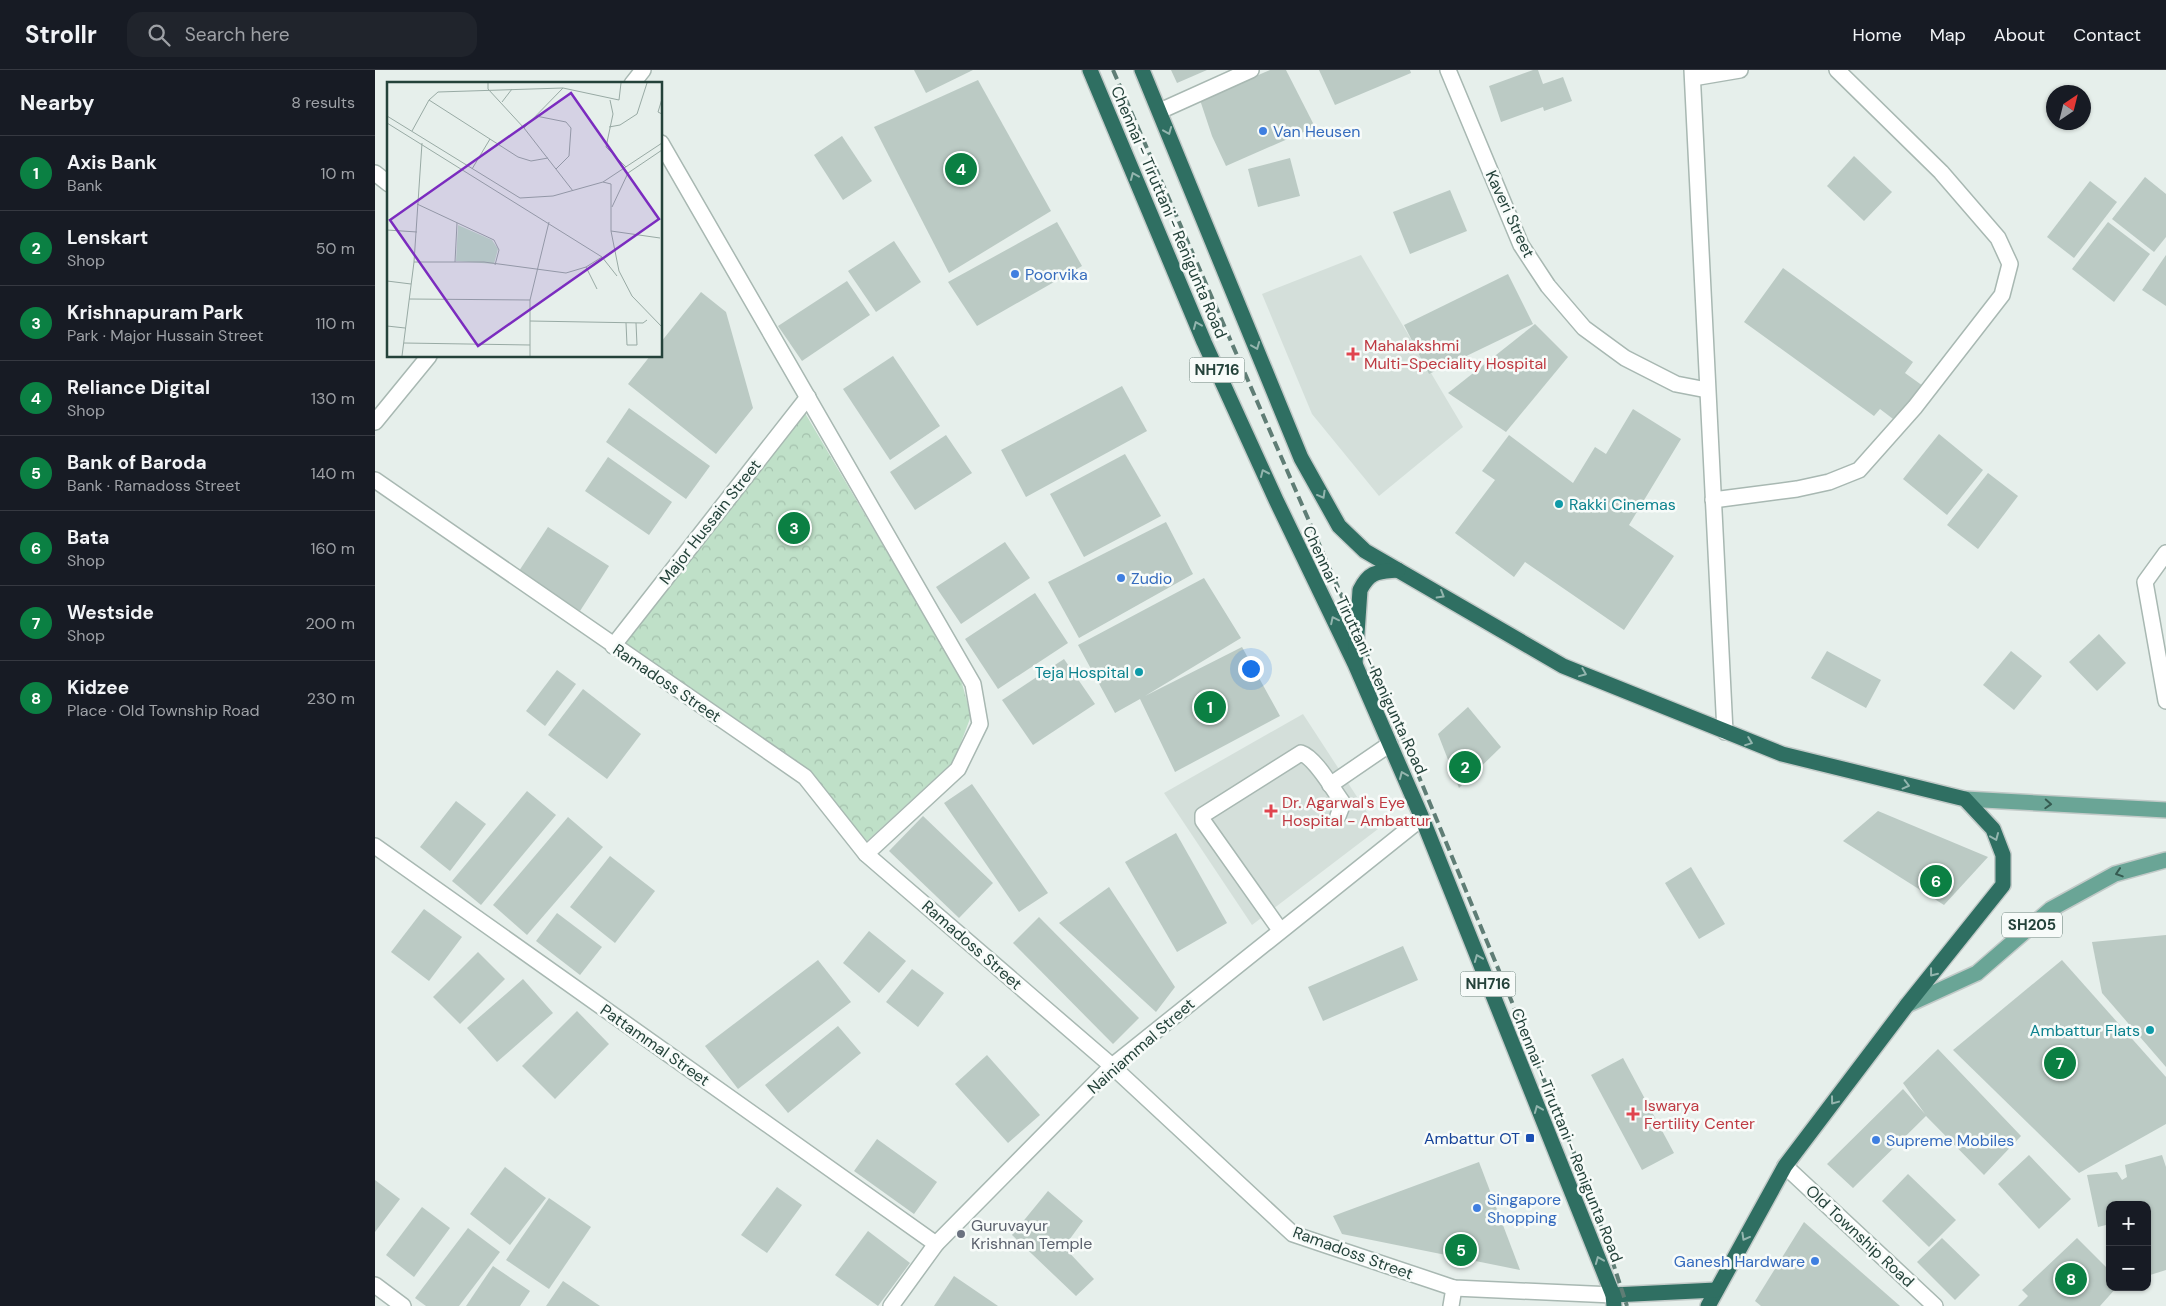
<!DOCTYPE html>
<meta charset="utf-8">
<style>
:root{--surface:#171b24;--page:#20242c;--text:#f1f3f6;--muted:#9ea1a6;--line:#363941;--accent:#0b8043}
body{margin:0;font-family:"DM Sans",sans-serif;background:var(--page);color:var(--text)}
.controls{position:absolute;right:15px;bottom:15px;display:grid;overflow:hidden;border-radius:10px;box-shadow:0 1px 4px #0004}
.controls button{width:45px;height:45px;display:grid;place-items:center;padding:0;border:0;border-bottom:1px solid var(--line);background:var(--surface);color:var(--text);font:25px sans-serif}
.compass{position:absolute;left:1671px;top:15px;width:45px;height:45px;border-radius:50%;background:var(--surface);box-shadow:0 1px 4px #0004;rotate:35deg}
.you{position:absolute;left:875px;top:598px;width:18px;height:18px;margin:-12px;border:4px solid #fff;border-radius:50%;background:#1a73e8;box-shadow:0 0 0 8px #1a73e833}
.badge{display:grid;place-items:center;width:32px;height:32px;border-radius:50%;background:var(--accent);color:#fff;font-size:16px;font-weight:700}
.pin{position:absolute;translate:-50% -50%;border:2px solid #fff;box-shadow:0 1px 5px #0006}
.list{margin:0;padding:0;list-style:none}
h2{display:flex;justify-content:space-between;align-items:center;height:65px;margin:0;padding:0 20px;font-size:21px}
h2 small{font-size:16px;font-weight:400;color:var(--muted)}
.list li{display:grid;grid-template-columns:32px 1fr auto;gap:15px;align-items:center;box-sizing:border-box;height:75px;padding:0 20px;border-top:1px solid var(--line)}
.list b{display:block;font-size:19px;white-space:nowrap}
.list p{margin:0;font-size:16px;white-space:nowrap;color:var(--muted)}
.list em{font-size:16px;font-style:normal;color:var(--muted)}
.icon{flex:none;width:28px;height:28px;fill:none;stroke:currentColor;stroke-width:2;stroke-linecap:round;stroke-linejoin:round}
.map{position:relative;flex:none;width:1791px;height:1236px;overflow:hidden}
header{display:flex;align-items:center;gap:30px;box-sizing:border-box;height:70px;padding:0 25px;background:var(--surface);border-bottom:1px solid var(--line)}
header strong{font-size:24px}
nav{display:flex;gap:28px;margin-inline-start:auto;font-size:18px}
.search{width:350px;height:45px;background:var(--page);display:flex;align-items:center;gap:12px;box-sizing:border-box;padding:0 18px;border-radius:15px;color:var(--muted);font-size:19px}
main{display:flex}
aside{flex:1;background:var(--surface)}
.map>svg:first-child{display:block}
</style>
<header>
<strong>Strollr</strong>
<div class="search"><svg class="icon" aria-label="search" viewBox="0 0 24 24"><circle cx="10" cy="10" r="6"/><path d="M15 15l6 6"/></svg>Search here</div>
<nav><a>Home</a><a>Map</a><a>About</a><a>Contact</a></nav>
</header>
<main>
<aside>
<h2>Nearby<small>8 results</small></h2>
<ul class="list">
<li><span class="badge">1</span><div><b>Axis Bank</b><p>Bank</p></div><em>10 m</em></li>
<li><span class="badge">2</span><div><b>Lenskart</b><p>Shop</p></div><em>50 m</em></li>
<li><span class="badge">3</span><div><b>Krishnapuram Park</b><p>Park · Major Hussain Street</p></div><em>110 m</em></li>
<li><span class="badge">4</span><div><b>Reliance Digital</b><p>Shop</p></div><em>130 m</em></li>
<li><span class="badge">5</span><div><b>Bank of Baroda</b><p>Bank · Ramadoss Street</p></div><em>140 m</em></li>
<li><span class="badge">6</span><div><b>Bata</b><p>Shop</p></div><em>160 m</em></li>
<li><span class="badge">7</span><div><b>Westside</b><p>Shop</p></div><em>200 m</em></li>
<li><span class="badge">8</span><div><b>Kidzee</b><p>Place · Old Township Road</p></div><em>230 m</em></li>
</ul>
</aside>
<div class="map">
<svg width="1791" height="1236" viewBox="0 0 1791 1236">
<defs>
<pattern id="park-crowns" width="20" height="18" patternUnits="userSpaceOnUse" patternTransform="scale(1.25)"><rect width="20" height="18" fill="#bfe0c8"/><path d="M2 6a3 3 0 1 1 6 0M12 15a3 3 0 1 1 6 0" fill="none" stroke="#a4c1ad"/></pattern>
</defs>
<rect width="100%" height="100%" fill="#e6efeb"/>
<g fill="#d4dfda">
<polygon points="986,185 1088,357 1004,426 937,344 887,224"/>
<polygon points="928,644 1003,759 877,855 789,723"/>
</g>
<polygon fill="url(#park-crowns)" points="430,343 585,606 596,646 579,691 492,771 436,705 250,573"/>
<g fill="#bbcac4">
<polygon points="539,0 598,0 551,23"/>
<polygon points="796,0 832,0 802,13"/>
<polygon points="895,0 911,0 940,57 851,96 837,66 825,30"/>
<polygon points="944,0 1035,0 1036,3 960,35"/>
<polygon points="1158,0 1163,0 1168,14 1188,7 1197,31 1169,41 1168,37 1126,52 1114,16"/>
<polygon points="603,10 676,141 574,203 499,57"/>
<polygon points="467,66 497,111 468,130 439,85"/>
<polygon points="1479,86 1517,122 1489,151 1452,116"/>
<polygon points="915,88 925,126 883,137 873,99"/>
<polygon points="1770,107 1791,124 1791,167 1779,182 1737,149"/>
<polygon points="1715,111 1742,132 1699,188 1672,167"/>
<polygon points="1075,120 1092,161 1035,184 1018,142"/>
<polygon points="682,152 707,196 602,256 573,212"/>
<polygon points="1733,152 1775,184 1739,232 1697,199"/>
<polygon points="519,171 546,212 501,242 473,201"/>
<polygon points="1791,185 1791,236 1767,220"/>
<polygon points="1408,198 1538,292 1530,303 1548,316 1522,352 1505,339 1499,346 1369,252"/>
<polygon points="1133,204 1158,254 1054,304 1029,255"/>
<polygon points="472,211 495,245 427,291 403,256"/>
<polygon points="326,222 351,242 378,338 341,384 253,314 275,286 286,286 286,272"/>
<polygon points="1160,254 1193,287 1131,362 1073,323"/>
<polygon points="518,286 565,356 515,390 468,319"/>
<polygon points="747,316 772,361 651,427 626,380"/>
<polygon points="254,338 335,396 311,429 231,372"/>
<polygon points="1258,339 1306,369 1254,455 1299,486 1249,560 1150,492 1139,507 1080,463 1120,410 1107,401 1134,365 1198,413 1220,377 1231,384"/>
<polygon points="1564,364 1608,400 1572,445 1528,409"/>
<polygon points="571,365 597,403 540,440 515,402"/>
<polygon points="750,384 786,446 709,487 675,424"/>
<polygon points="233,387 297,432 274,465 210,421"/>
<polygon points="1613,403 1643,426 1603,479 1572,455"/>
<polygon points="791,452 818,504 704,568 673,512"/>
<polygon points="173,457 234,496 205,541 144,501"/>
<polygon points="630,472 655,508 586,554 561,517"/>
<polygon points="829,508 866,568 770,626 867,577 905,646 800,702 765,629 740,643 703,575"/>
<polygon points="660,523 693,573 623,619 590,569"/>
<polygon points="1724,564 1751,593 1722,621 1694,592"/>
<polygon points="1452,581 1506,610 1491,638 1436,608"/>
<polygon points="1636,581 1667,606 1639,640 1608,615"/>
<polygon points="689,589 720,634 658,675 627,630"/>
<polygon points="182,600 201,614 170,656 151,641"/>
<polygon points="208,619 266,664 232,709 173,665"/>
<polygon points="1093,637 1126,677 1084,718 1063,664"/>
<polygon points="597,714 673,823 644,842 569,733"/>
<polygon points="152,721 181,745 106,835 77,811"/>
<polygon points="81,731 111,754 75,801 45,777"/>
<polygon points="1503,741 1613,787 1569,835 1468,771"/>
<polygon points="548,746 618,813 584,848 514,781"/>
<polygon points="193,747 228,777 152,865 118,835"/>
<polygon points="801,763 852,853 802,882 750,792"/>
<polygon points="235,786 280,821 240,873 195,837"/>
<polygon points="1316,797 1350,854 1324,869 1290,813"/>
<polygon points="734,817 800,917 781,942 684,853"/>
<polygon points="49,839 87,867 54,911 16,882"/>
<polygon points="182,843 227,877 205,905 161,871"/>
<polygon points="664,847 764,948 738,974 638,873"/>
<polygon points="494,861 531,891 504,923 468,893"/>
<polygon points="1791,865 1791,997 1727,923 1717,872"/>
<polygon points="1028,876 1043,910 948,951 933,917"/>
<polygon points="103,882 130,909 85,954 58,927"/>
<polygon points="443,890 476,932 363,1019 330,976"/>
<polygon points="1687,890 1791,1007 1791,1054 1704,1103 1578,980"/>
<polygon points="537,899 569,923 543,957 511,932"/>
<polygon points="148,909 178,943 122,992 92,958"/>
<polygon points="202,941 234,974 180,1029 147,996"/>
<polygon points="463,956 486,983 413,1043 390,1015"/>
<polygon points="1563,979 1646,1066 1609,1105 1551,1046 1478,1118 1452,1094 1528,1019 1550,1044 1528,1013"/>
<polygon points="612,985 665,1045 633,1073 580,1014"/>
<polygon points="1248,988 1299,1083 1267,1100 1216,1005"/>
<polygon points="502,1069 562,1112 539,1144 479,1101"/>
<polygon points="1654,1085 1696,1129 1664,1159 1623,1114"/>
<polygon points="1787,1085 1791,1097 1791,1200 1772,1206 1772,1135 1735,1135 1735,1154 1723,1157 1712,1105 1742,1102 1747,1110 1752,1107 1750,1095"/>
<polygon points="1104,1092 1145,1200 967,1164 958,1146"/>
<polygon points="130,1097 171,1128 135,1175 95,1144"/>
<polygon points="1533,1104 1581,1150 1554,1177 1507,1131"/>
<polygon points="0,1110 25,1129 0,1162"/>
<polygon points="402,1117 427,1135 392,1183 366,1165"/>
<polygon points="673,1121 708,1151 689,1177 719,1209 701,1226 637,1165"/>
<polygon points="174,1128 216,1157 174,1219 131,1190"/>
<polygon points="47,1137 75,1158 39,1207 11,1185"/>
<polygon points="1429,1152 1525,1236 1386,1236 1380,1231"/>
<polygon points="93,1158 125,1182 84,1236 51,1236 40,1228"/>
<polygon points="493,1161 535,1193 503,1236 460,1205"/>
<polygon points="1567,1168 1605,1205 1580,1230 1542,1192"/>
<polygon points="1702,1168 1735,1201 1735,1217 1742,1217 1725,1236 1643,1236 1653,1226 1647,1220"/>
<polygon points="118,1196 155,1221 145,1236 91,1236"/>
<polygon points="579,1206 623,1236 559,1236"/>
<polygon points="188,1211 225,1236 171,1236"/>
</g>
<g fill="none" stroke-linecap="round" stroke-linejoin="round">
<defs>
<g id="lane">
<polyline points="955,715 1015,674"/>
<path d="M905 860 828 751V745L926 683C941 688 958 720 968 733L963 746"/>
</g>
<g id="street">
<polyline points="1073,0 1146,175 1173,216 1209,258 1250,288 1301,314 1332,320"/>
<polyline points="1317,0 1350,662"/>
<polyline points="1318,8 1365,0"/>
<polyline points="257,14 268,0"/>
<polyline points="785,41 876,0"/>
<polyline points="286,73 598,614 605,654 583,699 491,784"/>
<polyline points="0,103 14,114"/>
<polyline points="0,352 54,286"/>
<polyline points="0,410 430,707 491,784 737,996 918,1164 1079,1218 1238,1225"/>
<polyline points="1338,430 1422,419 1454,412 1484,400 1540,337 1627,225 1635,194 1623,168 1566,102 1462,0"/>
<polyline points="1791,483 1770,512 1791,631"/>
<polyline points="238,576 433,327"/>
<polyline points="0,776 561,1174"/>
<polyline points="1410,1096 1560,1236"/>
<polyline points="0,1215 28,1236"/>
<polyline points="516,1236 561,1174 737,996 1047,748"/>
<polyline points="1076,1236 1079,1218"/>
</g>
<g id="primary">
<polyline points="1590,729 1791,740"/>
<polyline points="1532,935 1602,903 1676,839 1740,804 1791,790"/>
</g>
<g id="highway">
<polyline points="715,0 829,272 901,430 980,594 1047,748 1238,1225 1239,1236"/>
<polyline points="767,0 926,388 964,456 990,481 1188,596 1407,684 1590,729 1618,759 1628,785 1628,815 1532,935 1410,1096 1333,1236"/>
<path d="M980 593 985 520C995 500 1004 502 1023 500"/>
<polyline points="1238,1225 1341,1220"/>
</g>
</defs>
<use href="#lane" stroke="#a8b8b2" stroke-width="18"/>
<use href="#street" stroke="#a8b8b2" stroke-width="18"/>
<use href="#primary" stroke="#c2cac8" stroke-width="18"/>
<use href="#highway" stroke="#c2cac8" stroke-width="18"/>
<use href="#lane" stroke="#fff" stroke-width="15"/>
<use href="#street" stroke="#fff" stroke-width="15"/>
<use href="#primary" stroke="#6aa596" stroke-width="15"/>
<use href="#highway" stroke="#2f6f62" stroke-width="15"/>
<polyline stroke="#5f7d75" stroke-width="4" stroke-dasharray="10 5" stroke-linecap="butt" points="738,0 1021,651 1214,1119 1252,1236"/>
</g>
<defs><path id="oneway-chevron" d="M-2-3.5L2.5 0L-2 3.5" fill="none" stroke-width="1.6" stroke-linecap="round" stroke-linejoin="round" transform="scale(1.25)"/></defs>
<g stroke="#93b5ae">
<use href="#oneway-chevron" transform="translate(793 61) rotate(68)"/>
<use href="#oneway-chevron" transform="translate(759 106) rotate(-113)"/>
<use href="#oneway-chevron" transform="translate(822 255) rotate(-113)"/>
<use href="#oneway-chevron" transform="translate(881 276) rotate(68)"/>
<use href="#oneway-chevron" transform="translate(889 403) rotate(-114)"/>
<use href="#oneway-chevron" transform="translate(947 425) rotate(61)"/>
<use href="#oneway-chevron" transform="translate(1066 525) rotate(30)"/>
<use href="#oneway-chevron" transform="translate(959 550) rotate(-116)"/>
<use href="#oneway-chevron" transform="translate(1208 603) rotate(22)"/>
<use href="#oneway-chevron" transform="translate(1374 672) rotate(21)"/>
<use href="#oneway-chevron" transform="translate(1028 705) rotate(-113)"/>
<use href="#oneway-chevron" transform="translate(1531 715) rotate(14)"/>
<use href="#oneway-chevron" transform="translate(1620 767) rotate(67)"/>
<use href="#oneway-chevron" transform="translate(1103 888) rotate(-112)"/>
<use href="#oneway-chevron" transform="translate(1558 903) rotate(128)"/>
<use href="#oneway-chevron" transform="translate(1459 1031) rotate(127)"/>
<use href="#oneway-chevron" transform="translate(1163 1039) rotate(-112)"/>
<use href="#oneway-chevron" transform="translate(1370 1167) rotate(119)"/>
<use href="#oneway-chevron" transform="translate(1224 1190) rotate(-112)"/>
</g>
<g stroke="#365b51">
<use href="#oneway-chevron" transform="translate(1673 734) rotate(3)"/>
<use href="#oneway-chevron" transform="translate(1744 803) rotate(162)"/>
</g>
<g fill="#3f7fe0" stroke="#f7fbf9" stroke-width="2">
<circle cx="888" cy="61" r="5"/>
<circle cx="640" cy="204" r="5"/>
<circle cx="746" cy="508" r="5"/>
<circle cx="1501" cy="1070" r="5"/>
<circle cx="1102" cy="1138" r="5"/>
<circle cx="1440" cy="1191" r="5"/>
</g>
<g fill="#e0444e" stroke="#f7fbf9" stroke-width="2">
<path d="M975.5 276.5h5v5h5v5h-5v5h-5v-5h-5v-5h5z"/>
<path d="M893.5 733.5h5v5h5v5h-5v5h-5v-5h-5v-5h5z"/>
<path d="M1255.5 1036.5h5v5h5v5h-5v5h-5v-5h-5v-5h5z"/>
</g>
<g fill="#0f9aa8" stroke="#f7fbf9" stroke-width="2">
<circle cx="1184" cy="434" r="5"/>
<circle cx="764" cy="602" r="5"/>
<circle cx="1775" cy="960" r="5"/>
</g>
<rect fill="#1a4fb4" stroke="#f7fbf9" stroke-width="2" x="1150" y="1063" width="10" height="10" rx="2.5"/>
<circle fill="#6b7280" stroke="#f7fbf9" stroke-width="2" cx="586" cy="1164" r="5"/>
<g text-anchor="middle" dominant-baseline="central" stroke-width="5" stroke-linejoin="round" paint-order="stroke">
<g fill="#f7fbf9" stroke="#637a73" stroke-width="1">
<rect x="814.5" y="287.5" width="55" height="25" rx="4"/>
<rect x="1627" y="842.5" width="60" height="25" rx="4"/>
<rect x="1085.5" y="901.5" width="55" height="25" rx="4"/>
</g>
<g font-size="15" font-weight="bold" fill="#24423a">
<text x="842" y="300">NH716</text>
<text x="1657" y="855">SH205</text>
<text x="1113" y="914">NH716</text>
</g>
<g font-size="16" fill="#366cbe" stroke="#f7fbf9" text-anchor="start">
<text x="898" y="61">Van Heusen</text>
<text x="650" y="204">Poorvika</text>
<text x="756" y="508">Zudio</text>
<text x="1511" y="1070">Supreme Mobiles</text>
<text x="1112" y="1129">Singapore<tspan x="1112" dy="18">Shopping</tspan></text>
<text x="1430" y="1191" text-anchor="end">Ganesh Hardware</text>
</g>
<g font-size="16" fill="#24423a" stroke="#f7fbf9">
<text transform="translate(794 142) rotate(67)">Chennai - Tiruttani - Renigunta Road</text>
<text transform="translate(1135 144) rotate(65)">Kaveri Street</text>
<text transform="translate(335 452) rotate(-52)">Major Hussain Street</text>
<text transform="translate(990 580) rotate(65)">Chennai - Tiruttani - Renigunta Road</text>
<text transform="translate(292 613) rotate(34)">Ramadoss Street</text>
<text transform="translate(597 875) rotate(41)">Ramadoss Street</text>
<text transform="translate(280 975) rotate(35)">Pattammal Street</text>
<text transform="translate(766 976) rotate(-41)">Nainiammal Street</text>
<text transform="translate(1192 1065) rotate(68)">Chennai - Tiruttani - Renigunta Road</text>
<text transform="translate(1485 1166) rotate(43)">Old Township Road</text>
<text transform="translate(978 1183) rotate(20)">Ramadoss Street</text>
</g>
<g font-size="16" fill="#be3a42" stroke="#f7fbf9" text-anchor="start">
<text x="989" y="275">Mahalakshmi<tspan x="989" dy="18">Multi-Speciality Hospital</tspan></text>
<text x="907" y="732">Dr. Agarwal's Eye<tspan x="907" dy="18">Hospital - Ambattur</tspan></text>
<text x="1269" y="1035">Iswarya<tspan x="1269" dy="18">Fertility Center</tspan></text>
</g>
<g font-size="16" fill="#0d838f" stroke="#f7fbf9" text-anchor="end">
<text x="1194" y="434" text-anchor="start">Rakki Cinemas</text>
<text x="754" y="602">Teja Hospital</text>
<text x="1765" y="960">Ambattur Flats</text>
</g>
<g font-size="16" fill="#164399" stroke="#f7fbf9" text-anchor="end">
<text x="1145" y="1068">Ambattur OT</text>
</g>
<g font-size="16" fill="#5b616d" stroke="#f7fbf9" text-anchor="start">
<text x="596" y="1155">Guruvayur<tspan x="596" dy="18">Krishnan Temple</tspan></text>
</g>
</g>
<g transform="translate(12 12)">
<rect width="275" height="275" fill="#e6efeb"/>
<path d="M71 143 105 158 111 167 107 182 69 179Z" fill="#bfe0c8"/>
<path fill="none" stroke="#98aaa4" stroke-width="1" d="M101 1V7L137 46 186 109M275 17 271 30 275 32M42 18 131 75 144 79 161 76M223 18 226 32 219 65 239 85M115 20 125 7M0 34 133 116 166 114 216 100 224 102V149L232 189 245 214 275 245M149 34 179 40 184 46 182 74 169 87M0 41 215 175 230 194M222 45 233 43 250 32 260 1M137 46 176 6M25 49 42 18 51 10 176 6 232 18 234 1M85 87 103 57M216 100 275 61M30 122 107 158 112 168 108 183M225 125 241 91 275 68M0 148 30 150M224 149 273 156M27 180H97L179 191 199 185 215 175M68 180 70 141M199 185 210 207M0 199 24 202M22 217 143 218M143 239 256 241 260 238M239 241 240 263H250L249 241M0 244 18 246M17 261 143 263M15 274 27 180 35 61M143 274V218L162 140"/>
<path fill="#7b2cbf" fill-opacity="0.15" stroke="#7b2cbf" stroke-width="2.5" d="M184 11 272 137 91 264 3 138Z"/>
<rect width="275" height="275" fill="none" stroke="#24423a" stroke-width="2.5"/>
</g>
</svg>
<div class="controls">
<button>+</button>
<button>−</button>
</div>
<svg class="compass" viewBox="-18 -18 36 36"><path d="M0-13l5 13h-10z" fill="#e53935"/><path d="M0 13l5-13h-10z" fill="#9ea1a6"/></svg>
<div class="you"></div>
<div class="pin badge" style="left:835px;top:637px">1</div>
<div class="pin badge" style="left:1090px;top:697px">2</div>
<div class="pin badge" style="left:419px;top:458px">3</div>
<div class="pin badge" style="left:586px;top:99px">4</div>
<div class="pin badge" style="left:1086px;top:1180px">5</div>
<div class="pin badge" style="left:1561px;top:811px">6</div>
<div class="pin badge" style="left:1685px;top:993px">7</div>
<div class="pin badge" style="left:1696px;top:1209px">8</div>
</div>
</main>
